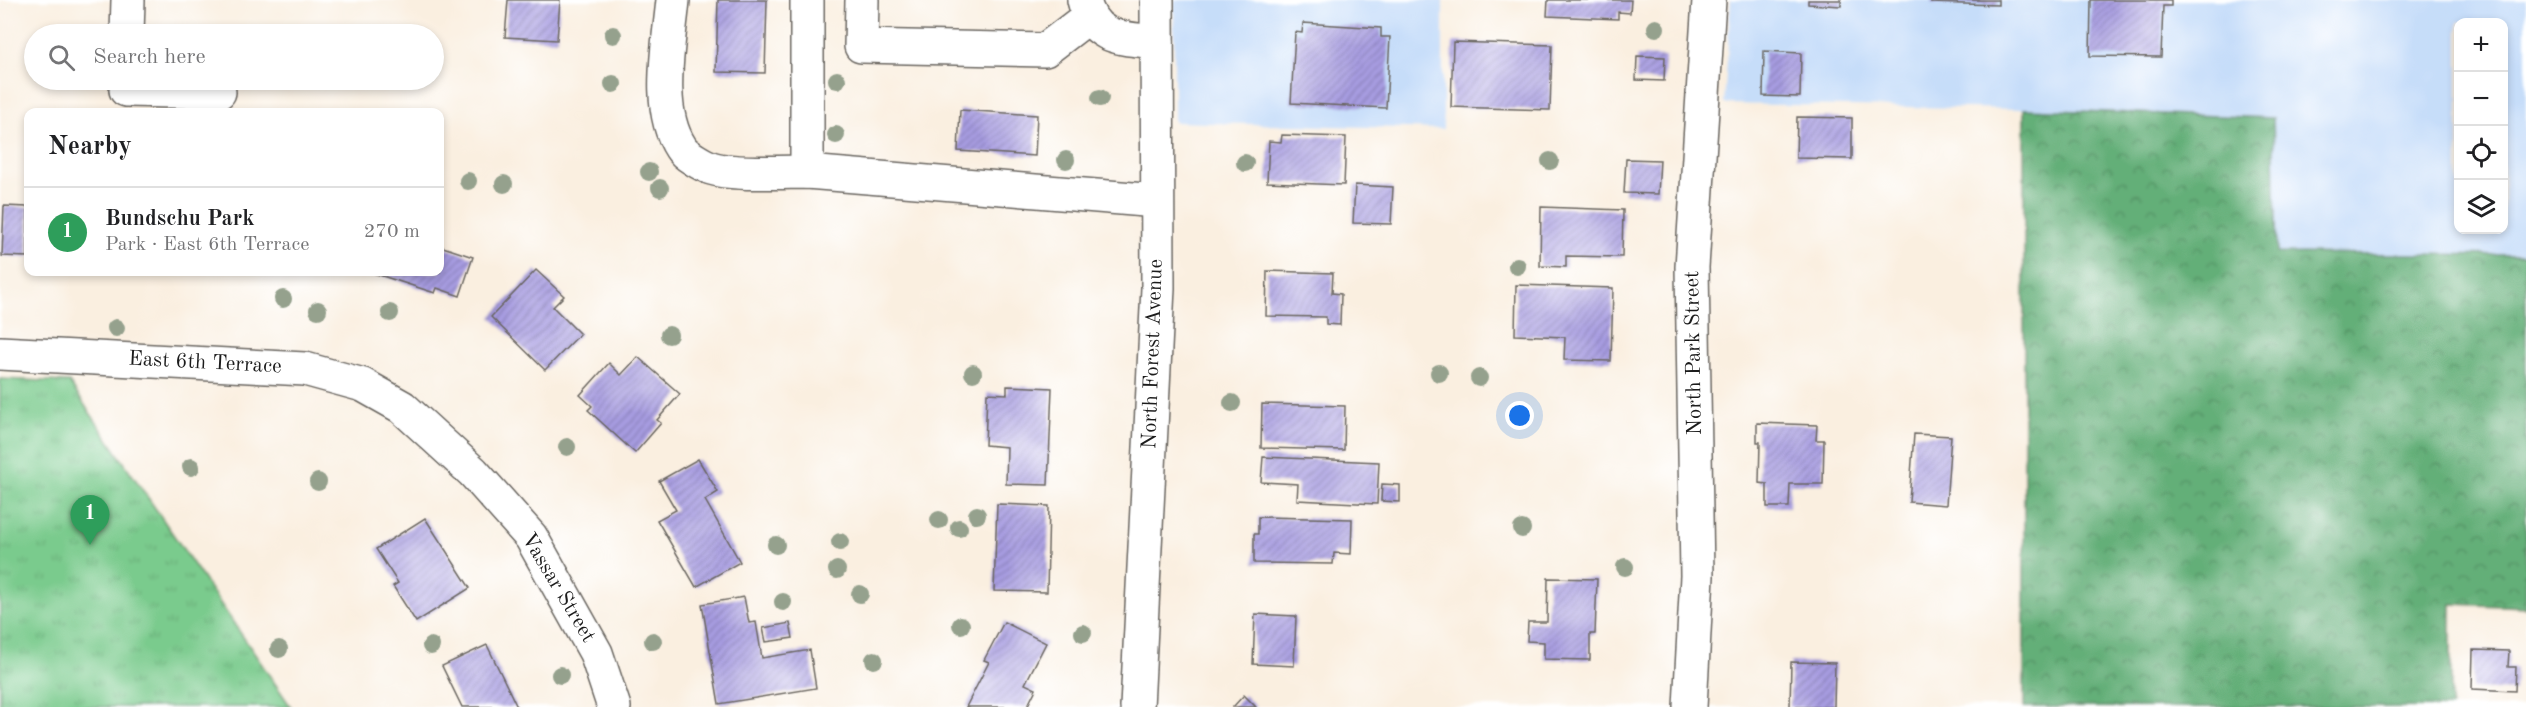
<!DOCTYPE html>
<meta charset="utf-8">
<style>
:root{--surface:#fff;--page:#f6f6f6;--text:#202124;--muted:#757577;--line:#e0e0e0;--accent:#ea580c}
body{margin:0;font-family:"Old Standard TT",serif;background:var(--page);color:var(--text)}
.controls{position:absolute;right:18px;top:18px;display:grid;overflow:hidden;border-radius:12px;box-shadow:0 3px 9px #0003}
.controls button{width:54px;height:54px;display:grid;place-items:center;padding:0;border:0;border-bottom:2px solid var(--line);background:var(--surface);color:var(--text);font:30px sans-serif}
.you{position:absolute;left:1520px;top:416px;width:21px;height:21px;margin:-15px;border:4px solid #fff;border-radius:50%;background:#1a73e8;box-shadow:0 0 0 9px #1a73e833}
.badge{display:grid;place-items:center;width:39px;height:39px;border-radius:50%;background:var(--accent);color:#fff;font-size:20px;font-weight:700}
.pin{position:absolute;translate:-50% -50px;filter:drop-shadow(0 2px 3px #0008)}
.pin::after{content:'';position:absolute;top:32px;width:21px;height:18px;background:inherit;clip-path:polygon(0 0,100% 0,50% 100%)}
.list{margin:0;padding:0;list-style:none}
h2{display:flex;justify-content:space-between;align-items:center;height:78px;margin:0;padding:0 24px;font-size:26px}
h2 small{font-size:20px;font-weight:400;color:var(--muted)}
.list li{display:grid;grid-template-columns:39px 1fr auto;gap:18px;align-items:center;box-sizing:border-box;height:90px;padding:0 24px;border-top:2px solid var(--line)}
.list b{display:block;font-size:22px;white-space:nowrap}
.list p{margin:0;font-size:20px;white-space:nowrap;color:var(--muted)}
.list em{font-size:20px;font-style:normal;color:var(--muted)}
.icon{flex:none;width:33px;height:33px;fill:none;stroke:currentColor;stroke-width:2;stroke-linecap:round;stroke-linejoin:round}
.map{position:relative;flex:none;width:2526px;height:707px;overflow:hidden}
.search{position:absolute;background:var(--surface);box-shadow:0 3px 9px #0003;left:24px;top:24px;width:420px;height:66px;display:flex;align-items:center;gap:15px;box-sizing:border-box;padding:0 21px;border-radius:33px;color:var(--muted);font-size:22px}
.panel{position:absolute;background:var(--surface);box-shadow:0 3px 9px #0003;left:24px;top:108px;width:420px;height:168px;border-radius:12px}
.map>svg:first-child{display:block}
</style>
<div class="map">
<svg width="2526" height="707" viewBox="0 0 2526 707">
<defs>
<pattern id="grass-tufts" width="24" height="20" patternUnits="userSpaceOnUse" patternTransform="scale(1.5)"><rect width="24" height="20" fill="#7acb8d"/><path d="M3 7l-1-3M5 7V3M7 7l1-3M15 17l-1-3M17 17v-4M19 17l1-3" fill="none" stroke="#69ae79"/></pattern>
<pattern id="forest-crowns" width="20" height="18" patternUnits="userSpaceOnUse" patternTransform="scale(1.5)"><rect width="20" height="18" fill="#63af78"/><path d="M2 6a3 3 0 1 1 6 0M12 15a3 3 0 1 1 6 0" fill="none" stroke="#518e62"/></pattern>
<pattern id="building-hatch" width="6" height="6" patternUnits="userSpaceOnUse" patternTransform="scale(1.5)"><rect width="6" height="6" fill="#a79ce1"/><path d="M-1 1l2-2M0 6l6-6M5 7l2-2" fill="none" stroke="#877eb6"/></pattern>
</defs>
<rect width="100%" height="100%" fill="#fff"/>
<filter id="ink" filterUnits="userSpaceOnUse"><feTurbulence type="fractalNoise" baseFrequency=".0167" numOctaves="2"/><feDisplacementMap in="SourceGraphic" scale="12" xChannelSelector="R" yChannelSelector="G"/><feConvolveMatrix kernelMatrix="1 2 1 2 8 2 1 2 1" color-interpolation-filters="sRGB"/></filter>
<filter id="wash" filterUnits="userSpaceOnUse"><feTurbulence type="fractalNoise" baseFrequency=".008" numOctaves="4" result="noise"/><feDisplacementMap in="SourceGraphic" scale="24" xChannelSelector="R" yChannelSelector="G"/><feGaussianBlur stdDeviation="1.35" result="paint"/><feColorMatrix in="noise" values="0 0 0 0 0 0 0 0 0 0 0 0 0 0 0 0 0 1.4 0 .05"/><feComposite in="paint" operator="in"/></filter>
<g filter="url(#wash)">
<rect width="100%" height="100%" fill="#faefe0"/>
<g fill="#c6ddf9" fill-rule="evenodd">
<polygon points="1174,0 1443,0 1443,129 1174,122"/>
<path d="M1731 0H2526V255L2277 253 2272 118 2024 109 1724 104ZM2458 22H2504V230H2458Z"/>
</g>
<polygon fill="url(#grass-tufts)" stroke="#4b7454" stroke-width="1.5" points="0,379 69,382 291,707 0,707"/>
<polygon fill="url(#forest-crowns)" stroke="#40664a" stroke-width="1.5" points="2024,109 2273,118 2277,253 2526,255 2526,607 2451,604 2451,707 2024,707"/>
<g id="blocks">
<g fill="url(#building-hatch)">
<polygon points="508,0 560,0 557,40 505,37"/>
<polygon points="718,0 767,0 765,73 716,72"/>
<polygon points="1548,0 1631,0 1630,13 1618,12 1618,19 1547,16"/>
<polygon points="1808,0 1841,0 1841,6 1808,4"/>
<polygon points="1932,0 1998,0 1998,5 1931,3"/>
<polygon points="2091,0 2171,0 2171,6 2163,6 2161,57 2090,56"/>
<polygon points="1303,23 1381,28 1381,37 1390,37 1386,108 1291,103 1295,32 1302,33"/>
<polygon points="1453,42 1552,45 1550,110 1451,107"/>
<polygon points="1764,51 1801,53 1800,97 1763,96"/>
<polygon points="1637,56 1665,57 1664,81 1636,80"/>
<polygon points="960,110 1037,115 1035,156 958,151"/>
<polygon points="1797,117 1852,118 1852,159 1796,158"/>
<polygon points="1282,135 1346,137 1344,185 1267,182 1269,141 1281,142"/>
<polygon points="1626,159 1660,160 1658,194 1624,193"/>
<polygon points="1355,185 1393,187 1391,224 1353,223"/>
<polygon points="4,206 28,207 28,257 2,256"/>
<polygon points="1541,207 1623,210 1622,257 1566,256 1566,267 1540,266"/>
<polygon points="440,246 473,257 460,296 437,288 435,293 370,272 440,272"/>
<polygon points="536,270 564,296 553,307 580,334 545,370 491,317"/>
<polygon points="1267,271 1333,273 1332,293 1341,294 1340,325 1326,324 1326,317 1266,316"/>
<polygon points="1516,285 1613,288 1611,361 1564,360 1565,337 1515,335"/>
<polygon points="638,357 680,394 657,420 661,423 635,453 588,410 592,406 580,395 609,363 621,375"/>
<polygon points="1007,386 1052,388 1048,485 1006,484 1007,447 985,445 987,393 1007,394"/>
<polygon points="1262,404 1345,406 1344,450 1261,448"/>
<polygon points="1757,423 1817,425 1816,440 1824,440 1823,484 1790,484 1789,507 1767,507 1767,484 1759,483 1760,442 1757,442"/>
<polygon points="1914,434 1951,436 1946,505 1909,502"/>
<polygon points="1263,457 1379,462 1377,504 1297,500 1298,484 1261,482"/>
<polygon points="698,459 718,492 705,500 740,562 696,587 657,520 676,510 659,481"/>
<polygon points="1382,484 1400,485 1400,502 1381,501"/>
<polygon points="997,504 1049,506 1047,592 994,591"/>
<polygon points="1258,517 1352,519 1351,554 1334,553 1333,564 1254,563 1254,534 1258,534"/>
<polygon points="425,518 470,588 416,622 393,586 398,583 376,549"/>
<polygon points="1548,578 1597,579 1595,634 1590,634 1590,660 1544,659 1544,642 1527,641 1528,622 1547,622"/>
<polygon points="744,597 749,623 756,622 762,658 810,650 816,688 719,704 702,604"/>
<polygon points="1255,614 1296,616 1294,666 1253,664"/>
<polygon points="1004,622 1046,643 1025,684 1036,689 1027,707 966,707 989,662 984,660"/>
<polygon points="790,623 793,638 766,642 763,628"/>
<polygon points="487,645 517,707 462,707 442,666"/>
<polygon points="2473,650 2509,651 2508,667 2516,667 2515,691 2472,689"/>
<polygon points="1791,662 1835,663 1834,707 1790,707"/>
<polygon points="1244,695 1256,707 1233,707"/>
</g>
</g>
</g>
<g filter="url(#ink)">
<use href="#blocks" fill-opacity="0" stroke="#6a6661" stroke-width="1.5"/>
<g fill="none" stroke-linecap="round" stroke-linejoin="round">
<defs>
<g id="minor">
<path d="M673 0C669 44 655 109 681 148 685 155 703 165 711 168 731 175 785 172 807 172L1157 201"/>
<polyline points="807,0 807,172"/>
<polyline points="862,0 861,46 1045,50 1088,17"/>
<path d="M1084 0C1093 40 1122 38 1157 42"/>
<polyline points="127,34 128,0"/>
<polyline points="127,80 126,90 219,92"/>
<polyline points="0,353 305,369 363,385 402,407 473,472 531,537 596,653 614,707"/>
<polyline points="1137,707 1158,288 1157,0"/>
<polyline points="1690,707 1697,576 1692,267 1709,0"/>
</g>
</defs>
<use href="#minor" stroke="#6a6661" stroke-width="36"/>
<use href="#minor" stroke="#fff" stroke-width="33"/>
</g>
<g fill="#95a18d">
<circle cx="1656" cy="28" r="9"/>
<circle cx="613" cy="35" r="9"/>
<circle cx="837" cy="80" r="9"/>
<circle cx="613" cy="84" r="9"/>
<circle cx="1100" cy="98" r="9"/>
<circle cx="836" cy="135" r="9"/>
<circle cx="1066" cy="160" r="9"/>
<circle cx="1550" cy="161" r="9"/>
<circle cx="1245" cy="163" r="9"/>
<circle cx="649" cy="172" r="9"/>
<circle cx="468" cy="181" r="9"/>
<circle cx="504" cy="184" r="9"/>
<circle cx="660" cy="188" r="9"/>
<circle cx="1517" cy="266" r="9"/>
<circle cx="283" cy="299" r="9"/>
<circle cx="318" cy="310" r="9"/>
<circle cx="390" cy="313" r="9"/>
<circle cx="116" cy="328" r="9"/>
<circle cx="669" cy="335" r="9"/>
<circle cx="973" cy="373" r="9"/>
<circle cx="1439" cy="373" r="9"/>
<circle cx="1479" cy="378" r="9"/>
<circle cx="1232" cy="403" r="9"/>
<circle cx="567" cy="447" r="9"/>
<circle cx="191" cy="467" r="9"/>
<circle cx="318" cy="482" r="9"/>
<circle cx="977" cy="515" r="9"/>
<circle cx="939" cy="520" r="9"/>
<circle cx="959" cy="528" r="9"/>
<circle cx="1522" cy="529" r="9"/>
<circle cx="840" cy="542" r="9"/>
<circle cx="776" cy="545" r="9"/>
<circle cx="1625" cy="567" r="9"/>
<circle cx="837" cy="570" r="9"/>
<circle cx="860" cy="594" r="9"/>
<circle cx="783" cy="602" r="9"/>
<circle cx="961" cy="625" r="9"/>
<circle cx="1083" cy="633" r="9"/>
<circle cx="653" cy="641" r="9"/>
<circle cx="431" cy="646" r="9"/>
<circle cx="279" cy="649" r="9"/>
<circle cx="874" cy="660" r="9"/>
<circle cx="560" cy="675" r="9"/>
</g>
</g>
<g text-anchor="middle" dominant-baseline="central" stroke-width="4.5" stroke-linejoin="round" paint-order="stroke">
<g font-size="21" fill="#1c1c1c" stroke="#fff">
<text transform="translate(1694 353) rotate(-91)">North Park Street</text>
<text transform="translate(1153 354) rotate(-88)">North Forest Avenue</text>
<text transform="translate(205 363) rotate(3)">East 6th Terrace</text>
<text transform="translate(558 588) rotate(59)">Vassar Street</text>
</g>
</g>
</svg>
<div class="controls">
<button>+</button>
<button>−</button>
<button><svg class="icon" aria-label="locate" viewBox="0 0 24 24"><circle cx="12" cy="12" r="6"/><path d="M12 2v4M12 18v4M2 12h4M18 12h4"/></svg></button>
<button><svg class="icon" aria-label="layers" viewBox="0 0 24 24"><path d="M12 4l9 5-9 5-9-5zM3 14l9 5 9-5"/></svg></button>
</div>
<div class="you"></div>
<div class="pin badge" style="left:90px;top:545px;background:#2e9e5b">1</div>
<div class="search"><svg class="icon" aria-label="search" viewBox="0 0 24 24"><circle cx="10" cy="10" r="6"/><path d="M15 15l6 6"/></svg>Search here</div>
<section class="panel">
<h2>Nearby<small></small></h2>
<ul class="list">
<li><span class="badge" style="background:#2e9e5b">1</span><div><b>Bundschu Park</b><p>Park · East 6th Terrace</p></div><em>270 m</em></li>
</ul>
</section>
</div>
